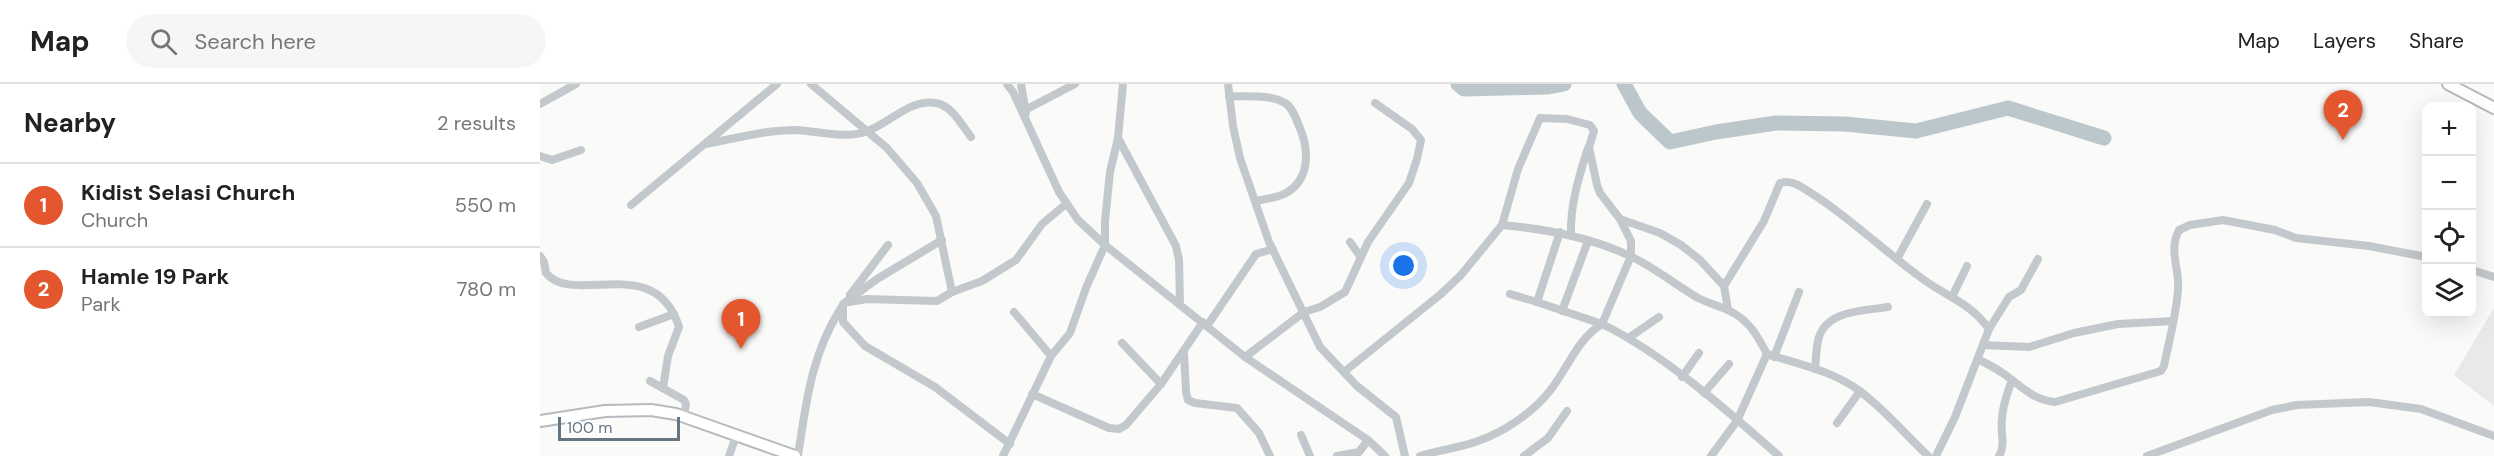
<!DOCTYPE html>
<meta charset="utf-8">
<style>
:root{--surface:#fff;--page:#f6f6f6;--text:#222;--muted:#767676;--line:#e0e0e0;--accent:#e4572e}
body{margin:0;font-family:"DM Sans",sans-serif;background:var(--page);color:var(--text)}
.controls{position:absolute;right:18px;top:18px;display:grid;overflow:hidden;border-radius:12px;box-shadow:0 6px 24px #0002}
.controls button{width:54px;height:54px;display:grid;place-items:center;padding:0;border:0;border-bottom:2px solid var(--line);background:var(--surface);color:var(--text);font:30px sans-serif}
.scale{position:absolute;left:18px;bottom:15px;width:122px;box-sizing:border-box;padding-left:6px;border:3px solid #657683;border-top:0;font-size:16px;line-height:21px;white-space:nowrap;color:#657683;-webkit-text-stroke:4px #fff;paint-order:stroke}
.you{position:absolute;left:864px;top:182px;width:21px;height:21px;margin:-15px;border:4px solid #fff;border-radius:50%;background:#1a73e8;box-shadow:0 0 0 9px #1a73e833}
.badge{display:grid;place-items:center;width:39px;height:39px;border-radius:50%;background:var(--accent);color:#fff;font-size:20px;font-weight:700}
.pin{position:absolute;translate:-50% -50px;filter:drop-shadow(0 2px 3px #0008)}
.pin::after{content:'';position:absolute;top:32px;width:21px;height:18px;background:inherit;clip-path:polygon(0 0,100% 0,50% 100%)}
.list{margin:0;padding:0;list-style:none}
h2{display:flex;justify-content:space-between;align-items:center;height:78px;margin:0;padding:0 24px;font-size:26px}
h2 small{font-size:20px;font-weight:400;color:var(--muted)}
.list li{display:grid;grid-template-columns:39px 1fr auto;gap:18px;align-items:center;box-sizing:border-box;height:84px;padding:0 24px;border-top:2px solid var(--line)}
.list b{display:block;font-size:22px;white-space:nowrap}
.list p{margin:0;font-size:20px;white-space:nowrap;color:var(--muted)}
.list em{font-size:20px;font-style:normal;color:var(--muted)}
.icon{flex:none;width:33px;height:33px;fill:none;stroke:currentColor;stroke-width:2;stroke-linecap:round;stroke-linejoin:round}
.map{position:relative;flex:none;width:1954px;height:372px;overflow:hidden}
header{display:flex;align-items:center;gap:36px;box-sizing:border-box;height:84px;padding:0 30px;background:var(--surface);border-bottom:2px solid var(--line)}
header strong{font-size:28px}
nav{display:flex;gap:33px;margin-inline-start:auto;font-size:21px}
.search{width:420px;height:54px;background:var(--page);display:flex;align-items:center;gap:15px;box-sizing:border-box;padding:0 21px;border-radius:33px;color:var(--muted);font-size:22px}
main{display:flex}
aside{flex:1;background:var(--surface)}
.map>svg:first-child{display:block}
</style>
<header>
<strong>Map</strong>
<div class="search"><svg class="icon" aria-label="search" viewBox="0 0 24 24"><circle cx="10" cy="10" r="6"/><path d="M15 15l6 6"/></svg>Search here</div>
<nav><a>Map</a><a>Layers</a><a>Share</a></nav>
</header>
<main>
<aside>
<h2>Nearby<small>2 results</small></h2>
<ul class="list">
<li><span class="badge">1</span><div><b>Kidist Selasi Church</b><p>Church</p></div><em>550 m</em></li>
<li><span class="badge">2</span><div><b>Hamle 19 Park</b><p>Park</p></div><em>780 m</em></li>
</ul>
</aside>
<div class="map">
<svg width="1954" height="372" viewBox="0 0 1954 372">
<rect width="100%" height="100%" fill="#fafaf8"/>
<polygon fill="#e8e9e9" points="1954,224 1954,322 1914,291"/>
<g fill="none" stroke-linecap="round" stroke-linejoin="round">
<g stroke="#bbc7cb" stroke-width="15">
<polyline points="918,0 924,5 1008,3 1024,0"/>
<polyline points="1084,0 1100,29 1130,58 1176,48 1236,39 1305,40 1376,47 1468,24 1564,54"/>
</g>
<defs>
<g id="major">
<polyline points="1908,0 1954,24"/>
<polyline points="0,337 65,327 111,326 136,330 255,372"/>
</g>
</defs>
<use href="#major" stroke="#b5babe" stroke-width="14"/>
<g stroke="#c3c8cc" stroke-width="8">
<polyline points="271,0 347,64 377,99 396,132 412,208"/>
<polyline points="467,0 473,8 519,108 538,136 565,161 705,273 828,356 845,372"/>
<polyline points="481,0 486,29"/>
<polyline points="688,0 693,42 700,74 729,158 780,263 817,302 856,333 865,372"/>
<path d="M689 12C706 13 730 10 745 19 752 23 756 34 759 42 769 64 771 95 746 109 737 114 725 115 715 117"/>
<polyline points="0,20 36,0"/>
<polyline points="487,25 535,0"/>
<polyline points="578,54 636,162 639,176 640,221"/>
<path d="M166 60C196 54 226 46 256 46 278 47 304 55 325 48 348 41 370 14 396 19 412 22 421 40 431 53"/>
<polyline points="0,72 12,76 41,66"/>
<polyline points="91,121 237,0"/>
<polyline points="962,141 978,85 1000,34 1027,35 1050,41 1054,47 1049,63 1057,101 1060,109 1080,135 1120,149 1141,161 1160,176 1184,202"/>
<polyline points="1020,148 997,218 1062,240 1091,172 1091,157 1080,135"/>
<path d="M1031 151C1030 121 1039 92 1048 64"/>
<polyline points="402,156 337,195 303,220 303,238 325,262 395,303 470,360"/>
<polyline points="810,158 820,172"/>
<path d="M0 172 4 178 6 189C33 223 115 167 139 243L128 272 123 304"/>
<polyline points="1357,175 1387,120"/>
<polyline points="1932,186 1954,193"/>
<polyline points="970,210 997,218"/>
<polyline points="310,211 348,161"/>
<polyline points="1412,213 1427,182"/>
<polyline points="309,218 327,215 397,217 412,208 442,197 476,176 502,140 526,120"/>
<path d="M1188 226 1184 202 1224 137 1240 99C1247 97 1251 98 1258 101 1300 125 1337 161 1376 190 1403 212 1428 216 1449 245"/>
<polyline points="1022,227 1048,157"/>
<polyline points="474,228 511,272"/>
<polyline points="667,242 716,170 733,165"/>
<polyline points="99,243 134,230"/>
<polyline points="1090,253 1119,233"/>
<polyline points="582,259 621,300"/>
<polyline points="1444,261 1489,263 1534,249 1578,240 1633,237"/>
<polyline points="644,269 646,308 648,316 655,319 697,324 719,349 730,372"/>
<polyline points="705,273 764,228 780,223 805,208 828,158 869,99 877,75 881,56 872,45 835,19"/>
<polyline points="1234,273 1259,208"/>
<path d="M1438 275C1447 280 1456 284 1464 290 1481 302 1493 316 1515 318L1621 287 1624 282C1629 257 1636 232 1638 206 1640 185 1628 167 1639 146L1650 141 1683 136 1735 146 1756 154 1829 162 1886 173"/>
<path d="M1275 285C1276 276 1276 266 1278 257 1284 226 1323 227 1348 223"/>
<path d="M804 288 901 210 921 191 962 141C1007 145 1051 153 1092 173 1115 184 1136 201 1158 214 1168 219 1179 222 1188 226 1209 236 1217 251 1227 270 1258 280 1294 287 1321 308 1345 326 1366 351 1388 372"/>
<polyline points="1142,293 1159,269"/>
<polyline points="110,297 144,316 146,320 144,333"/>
<polyline points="1164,309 1189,280"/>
<polyline points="492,310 569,344 579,345 586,341 621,300 663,238"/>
<polyline points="1297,339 1320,307"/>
<polyline points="761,351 770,372"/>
<polyline points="189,372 196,352"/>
<path d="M258 372C266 319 271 271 301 224"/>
<polyline points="463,372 511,272 530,249 546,204 565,161 565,137 570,88 578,54 583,0"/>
<polyline points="797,372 819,368 828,356"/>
<path d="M880 372C899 366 919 364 938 357 964 348 992 329 1009 308 1027 286 1037 255 1062 240 1122 269 1188 327 1239 372"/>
<polyline points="984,372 1008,354 1027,327"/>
<polyline points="1171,372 1197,337 1227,270"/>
<polyline points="1396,372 1415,333 1449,245 1469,213 1481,206 1498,175"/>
<path d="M1459 372C1466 361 1460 347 1462 334 1463 321 1467 309 1472 296"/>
<polyline points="1607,372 1732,326 1757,321 1829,318 1881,325 1954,352"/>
</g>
<use href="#major" stroke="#fff" stroke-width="10"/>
</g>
</svg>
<div class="controls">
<button>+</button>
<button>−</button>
<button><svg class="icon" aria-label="locate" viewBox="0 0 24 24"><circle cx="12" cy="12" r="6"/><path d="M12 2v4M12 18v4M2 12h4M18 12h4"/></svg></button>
<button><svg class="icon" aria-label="layers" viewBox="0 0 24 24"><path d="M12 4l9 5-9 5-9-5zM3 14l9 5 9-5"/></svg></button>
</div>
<div class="scale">100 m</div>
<div class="you"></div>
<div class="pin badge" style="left:201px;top:265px">1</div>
<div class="pin badge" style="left:1803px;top:56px">2</div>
</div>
</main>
